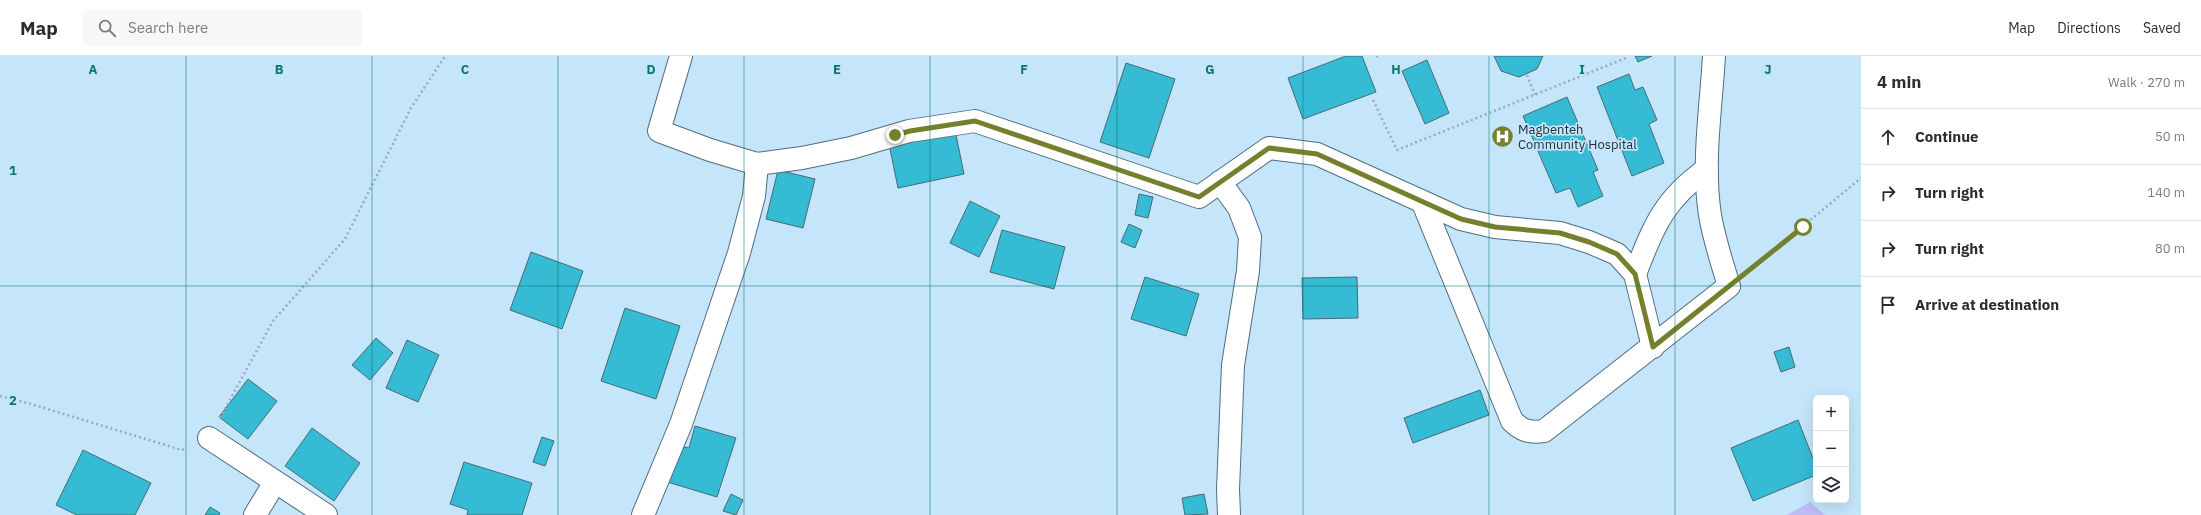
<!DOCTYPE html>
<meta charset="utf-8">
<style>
:root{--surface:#fff;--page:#f7f7f7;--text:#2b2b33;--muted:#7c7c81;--line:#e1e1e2}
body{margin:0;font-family:"IBM Plex Sans",sans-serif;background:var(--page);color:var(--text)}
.controls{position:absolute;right:12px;bottom:12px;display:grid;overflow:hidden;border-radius:6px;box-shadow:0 4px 16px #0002}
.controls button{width:36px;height:36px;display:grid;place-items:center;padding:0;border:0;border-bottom:1px solid var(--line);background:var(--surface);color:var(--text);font:20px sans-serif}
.stop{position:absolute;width:12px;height:12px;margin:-9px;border:3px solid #76802c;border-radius:50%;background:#fff}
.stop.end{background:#76802c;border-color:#fff;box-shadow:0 1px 4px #0008}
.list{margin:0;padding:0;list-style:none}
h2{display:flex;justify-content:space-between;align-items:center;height:52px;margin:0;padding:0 16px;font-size:17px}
h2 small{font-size:13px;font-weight:400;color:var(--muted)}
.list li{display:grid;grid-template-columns:26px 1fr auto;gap:12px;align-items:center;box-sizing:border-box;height:56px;padding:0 16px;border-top:1px solid var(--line)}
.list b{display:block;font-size:15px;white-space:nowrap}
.list em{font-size:13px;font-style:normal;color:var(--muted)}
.icon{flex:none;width:22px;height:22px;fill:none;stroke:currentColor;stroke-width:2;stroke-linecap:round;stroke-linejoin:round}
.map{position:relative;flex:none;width:1861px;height:459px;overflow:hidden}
header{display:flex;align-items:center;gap:24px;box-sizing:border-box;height:56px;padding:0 20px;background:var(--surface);border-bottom:1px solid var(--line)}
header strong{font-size:19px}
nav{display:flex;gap:22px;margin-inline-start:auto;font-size:14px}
.search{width:280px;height:36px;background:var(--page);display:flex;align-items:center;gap:10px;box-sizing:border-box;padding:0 14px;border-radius:6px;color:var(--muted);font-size:15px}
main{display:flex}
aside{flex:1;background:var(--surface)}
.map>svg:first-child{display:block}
</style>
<header>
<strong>Map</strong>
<div class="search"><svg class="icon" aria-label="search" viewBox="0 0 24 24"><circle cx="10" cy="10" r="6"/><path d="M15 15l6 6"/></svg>Search here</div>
<nav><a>Map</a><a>Directions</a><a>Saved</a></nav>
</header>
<main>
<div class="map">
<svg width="1861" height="459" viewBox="0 0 1861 459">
<rect width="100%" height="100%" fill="#c4e5fa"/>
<polygon fill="#bdbcf5" points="1810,446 1825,459 1787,459"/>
<g fill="#35bbd3" stroke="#466c74">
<polygon points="1346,0 1362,0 1376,36 1303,63 1288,22"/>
<polygon points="1494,0 1543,0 1537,13 1519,21 1501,15"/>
<polygon points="1635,0 1652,0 1638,6"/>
<polygon points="1427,4 1449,57 1425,68 1402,15"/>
<polygon points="1126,7 1175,23 1149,102 1100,86"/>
<polygon points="1629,18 1635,34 1643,31 1657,64 1649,68 1664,107 1632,120 1597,31"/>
<polygon points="1567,41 1598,114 1593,116 1603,140 1578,151 1570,132 1556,137 1523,60"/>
<polygon points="955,74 964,118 898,132 889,88"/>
<polygon points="778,114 815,123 803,172 766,163"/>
<polygon points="1139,138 1153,141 1148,162 1135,159"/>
<polygon points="970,145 1000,160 979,201 950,187"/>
<polygon points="1129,168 1142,174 1135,192 1121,186"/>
<polygon points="1002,174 1065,191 1054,233 990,216"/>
<polygon points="531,196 583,215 562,273 510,254"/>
<polygon points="1145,221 1199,238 1186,280 1131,263"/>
<polygon points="1357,221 1358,262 1303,263 1302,222"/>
<polygon points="625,252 680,270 656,343 601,325"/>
<polygon points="376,282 393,297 370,324 352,309"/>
<polygon points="407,284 439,299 418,346 386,332"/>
<polygon points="1789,291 1795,311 1781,316 1774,296"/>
<polygon points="248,323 277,345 248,383 219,361"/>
<polygon points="1480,334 1489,359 1413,387 1404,362"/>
<polygon points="1798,364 1816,410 1816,419 1753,445 1731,392"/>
<polygon points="695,370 736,382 717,441 664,425 675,388 689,392"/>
<polygon points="312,372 360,407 334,445 285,410"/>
<polygon points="542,381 554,385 545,410 533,406"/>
<polygon points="83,394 151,427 135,459 77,459 56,449"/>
<polygon points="464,406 532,427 522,459 467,459 468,454 450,448"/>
<polygon points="731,438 743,444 736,459 723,455"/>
<polygon points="1204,438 1208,458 1185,459 1182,442"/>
<polygon points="210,451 220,457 219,459 205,459"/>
</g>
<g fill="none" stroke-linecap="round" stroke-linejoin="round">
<defs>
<g id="street">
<polyline points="681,0 659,75 710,94 757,108 802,102 851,92 909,75 975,65 1199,141 1269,92 1317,98 1461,163 1495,171 1560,177 1589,186 1617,198 1635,218 1653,291"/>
<polyline points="1220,126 1239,152 1250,181 1248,215 1233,309 1228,433 1229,459"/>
<path d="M1423 147 1512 365C1522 375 1530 377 1544 375L1729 230C1722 207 1714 183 1710 159 1702 107 1711 52 1714 0"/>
<path d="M1635 218C1654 170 1664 143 1707 113"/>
<polyline points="209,382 326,459"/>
<polyline points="255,459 275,426"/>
<polyline points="643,459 681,368 739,197 754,140 757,108"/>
</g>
</defs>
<use href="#street" stroke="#506d7f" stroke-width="24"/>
<g stroke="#93aebf" stroke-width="2.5" stroke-dasharray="2 3" stroke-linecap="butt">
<polyline points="1376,0 1379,0"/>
<polyline points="1527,19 1535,39"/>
<polyline points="1373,44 1397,94 1626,2 1625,0"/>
<polyline points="1749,215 1861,122"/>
<polyline points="0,340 31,348 182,394 187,392"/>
<polyline points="220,362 273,265 345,183 411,52 445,0"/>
</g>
<use href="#street" stroke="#fff" stroke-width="22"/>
</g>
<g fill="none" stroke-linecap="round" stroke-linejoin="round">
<polyline stroke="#76802c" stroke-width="5" points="895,79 910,75 975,65 1199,141 1269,92 1317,98 1461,163 1495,171 1560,177 1589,186 1617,198 1635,218 1653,291 1803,171"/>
</g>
<path fill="none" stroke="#0f766e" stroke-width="1" stroke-opacity="0.55" d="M186 0V459M372 0V459M558 0V459M744 0V459M930 0V459M1117 0V459M1303 0V459M1489 0V459M1675 0V459M0 230H1861"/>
<defs>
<symbol id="hospital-disc" viewBox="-11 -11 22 22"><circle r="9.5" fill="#76802c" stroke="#c4e5fa"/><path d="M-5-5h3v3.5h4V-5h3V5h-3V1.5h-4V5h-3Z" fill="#fff"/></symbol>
</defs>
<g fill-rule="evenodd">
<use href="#hospital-disc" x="1490" y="68" width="25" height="25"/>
</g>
<g text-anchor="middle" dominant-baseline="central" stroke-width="3.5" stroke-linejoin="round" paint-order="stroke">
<g font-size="13" fill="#222f37" stroke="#c4e5fa" text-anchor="start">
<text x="1518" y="73">Magbenteh<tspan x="1518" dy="15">Community Hospital</tspan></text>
</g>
</g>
<g font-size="13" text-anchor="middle" font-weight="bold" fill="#0f766e" stroke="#c4e5fa" stroke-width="3.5" stroke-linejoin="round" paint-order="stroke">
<text x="93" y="18">A</text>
<text x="279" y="18">B</text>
<text x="465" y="18">C</text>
<text x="651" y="18">D</text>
<text x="837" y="18">E</text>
<text x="1024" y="18">F</text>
<text x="1210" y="18">G</text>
<text x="1396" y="18">H</text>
<text x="1582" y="18">I</text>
<text x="1768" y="18">J</text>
<text x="13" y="119">1</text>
<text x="13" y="349">2</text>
</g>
</svg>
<div class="controls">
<button>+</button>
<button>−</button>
<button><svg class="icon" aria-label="layers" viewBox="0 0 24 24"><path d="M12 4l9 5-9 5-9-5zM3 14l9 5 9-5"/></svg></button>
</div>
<div class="stop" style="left:1803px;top:171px"></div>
<div class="stop end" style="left:895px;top:79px"></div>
</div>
<aside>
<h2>4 min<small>Walk · 270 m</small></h2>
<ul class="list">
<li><svg class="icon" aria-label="ahead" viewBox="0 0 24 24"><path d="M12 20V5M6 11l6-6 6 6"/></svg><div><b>Continue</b></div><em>50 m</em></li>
<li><svg class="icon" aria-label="right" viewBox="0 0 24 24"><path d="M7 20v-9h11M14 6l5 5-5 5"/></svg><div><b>Turn right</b></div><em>140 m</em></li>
<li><svg class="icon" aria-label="right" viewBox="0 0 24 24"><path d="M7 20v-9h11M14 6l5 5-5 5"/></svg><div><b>Turn right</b></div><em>80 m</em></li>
<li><svg class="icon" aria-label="arrive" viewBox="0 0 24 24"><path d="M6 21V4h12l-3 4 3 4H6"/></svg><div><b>Arrive at destination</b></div></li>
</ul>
</aside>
</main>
